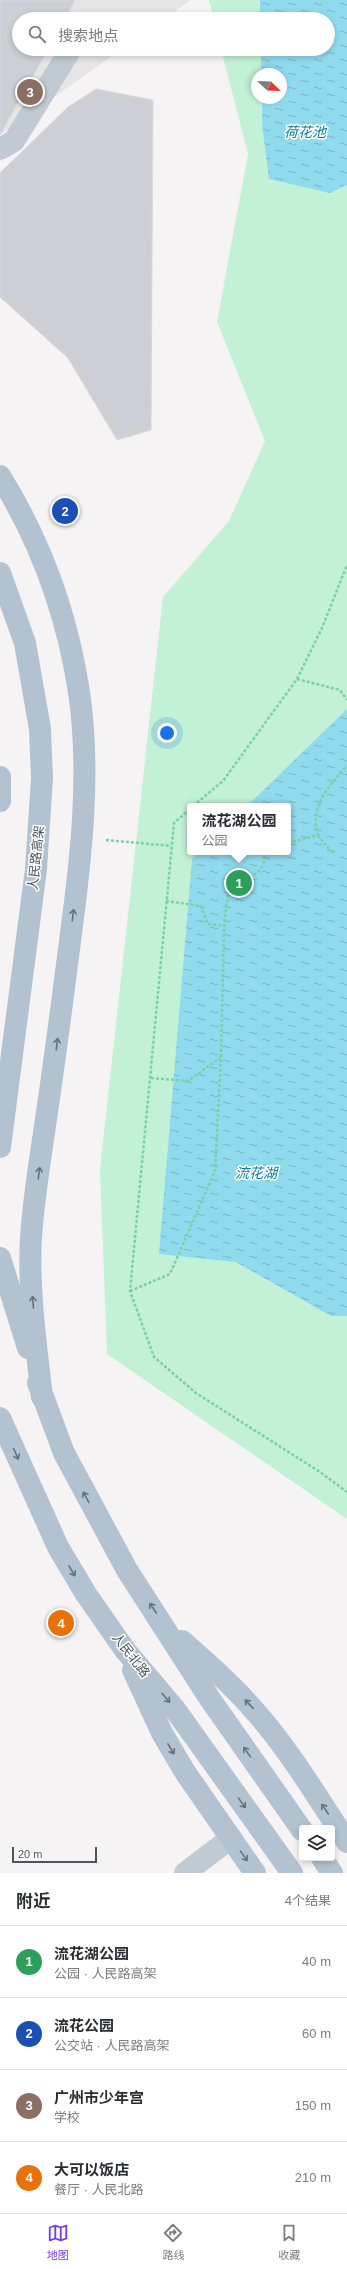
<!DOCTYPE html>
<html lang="zh">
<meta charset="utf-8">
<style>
:root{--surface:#fff;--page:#f2f2f3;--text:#2b2b33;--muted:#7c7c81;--line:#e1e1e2;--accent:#7c3aed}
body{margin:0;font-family:Arial,"Noto Sans SC",sans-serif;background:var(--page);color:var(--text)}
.controls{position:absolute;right:12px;bottom:12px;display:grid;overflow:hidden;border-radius:4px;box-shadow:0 2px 6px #0003}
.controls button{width:36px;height:36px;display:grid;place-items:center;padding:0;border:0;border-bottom:1px solid var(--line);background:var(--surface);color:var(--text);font:20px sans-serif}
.compass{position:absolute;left:251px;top:68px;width:36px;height:36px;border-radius:50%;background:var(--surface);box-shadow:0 2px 6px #0003;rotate:113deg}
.scale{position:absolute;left:12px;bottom:10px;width:85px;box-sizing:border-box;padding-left:4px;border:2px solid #4a5661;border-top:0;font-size:11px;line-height:14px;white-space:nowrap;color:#4a5661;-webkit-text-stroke:3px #fff;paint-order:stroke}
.you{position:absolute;left:167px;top:733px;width:14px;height:14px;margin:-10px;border:3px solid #fff;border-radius:50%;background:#1a73e8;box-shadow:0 0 0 6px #1a73e833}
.badge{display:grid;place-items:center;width:26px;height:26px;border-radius:50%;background:var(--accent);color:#fff;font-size:13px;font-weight:700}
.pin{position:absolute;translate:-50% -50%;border:2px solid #fff;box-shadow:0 1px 4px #0006}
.popup{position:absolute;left:187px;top:803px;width:104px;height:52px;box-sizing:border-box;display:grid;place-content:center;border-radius:4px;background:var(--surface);filter:drop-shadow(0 1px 3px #0005);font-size:13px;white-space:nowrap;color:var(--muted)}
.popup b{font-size:15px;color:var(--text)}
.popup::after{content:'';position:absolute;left:50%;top:100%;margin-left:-8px;border:8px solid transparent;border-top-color:var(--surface)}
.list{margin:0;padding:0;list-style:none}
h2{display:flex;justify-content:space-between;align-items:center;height:52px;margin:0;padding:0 16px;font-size:17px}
h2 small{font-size:13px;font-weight:400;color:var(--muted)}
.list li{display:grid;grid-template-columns:26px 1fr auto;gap:12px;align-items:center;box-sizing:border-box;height:72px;padding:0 16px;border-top:1px solid var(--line)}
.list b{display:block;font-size:15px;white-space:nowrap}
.list p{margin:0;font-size:13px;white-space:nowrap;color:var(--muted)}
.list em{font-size:13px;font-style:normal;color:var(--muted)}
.icon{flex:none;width:22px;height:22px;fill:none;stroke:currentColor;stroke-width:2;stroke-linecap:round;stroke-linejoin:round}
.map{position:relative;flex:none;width:347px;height:1873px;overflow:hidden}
.search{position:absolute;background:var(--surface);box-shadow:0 2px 6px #0003;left:12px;right:12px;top:12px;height:44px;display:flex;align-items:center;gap:10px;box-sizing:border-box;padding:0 14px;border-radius:22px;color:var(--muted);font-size:15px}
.sheet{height:340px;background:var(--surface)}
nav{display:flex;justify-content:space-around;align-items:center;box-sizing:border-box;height:56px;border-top:1px solid var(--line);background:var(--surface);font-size:11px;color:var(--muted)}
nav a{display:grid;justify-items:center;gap:2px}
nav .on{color:var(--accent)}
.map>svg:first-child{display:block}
</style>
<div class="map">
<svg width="347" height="1873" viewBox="0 0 347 1873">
<defs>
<pattern id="water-ripples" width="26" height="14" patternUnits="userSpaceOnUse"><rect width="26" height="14" fill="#90daee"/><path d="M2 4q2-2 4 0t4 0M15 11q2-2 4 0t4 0" fill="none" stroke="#78b4c4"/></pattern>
</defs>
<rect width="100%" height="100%" fill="#f5f3f3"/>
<polygon fill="#e6e4e5" points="0,0 191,0 164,19 19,19 19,49 122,49 0,135"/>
<path fill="#c3f1d5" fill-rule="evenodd" d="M209 0H347V1519L107 1354 100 1169 163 597 229 521 265 441 217 322 248 154 221 49H328V19H214ZM257 74H281V98H257ZM190 806H288V852H190Z"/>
<g fill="url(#water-ripples)">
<polygon points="260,0 347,0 347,185 330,193 269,179 262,125 262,98 281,98 281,74 261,74 261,49 328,49 328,19 260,19"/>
<polygon points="347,709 347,1316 331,1316 236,1262 159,1254 192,859 199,852 288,852 288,806 247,806"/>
</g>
<g fill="#cdcfd5" stroke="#d7d9de">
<polygon points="0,0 75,0 65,19 19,19 19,49 48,49 0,135"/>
<polygon points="96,89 153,100 151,430 117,440 68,358 0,297 0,173 68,107"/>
</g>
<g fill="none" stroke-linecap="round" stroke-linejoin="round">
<g stroke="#7ad0a6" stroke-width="2.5" stroke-dasharray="3 2" stroke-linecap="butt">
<polyline points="297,679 340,690 347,700"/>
<polyline points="193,806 223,781 297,679 322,628 347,565"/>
<polyline points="190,809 174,823 130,1291 154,1357 196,1393 320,1472 347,1492"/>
<polyline points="106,840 171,846"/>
<polyline points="166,901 201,906 208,924 224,926"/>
<polyline points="151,1078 188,1081 220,1058"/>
<polyline points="130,1291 170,1274 215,1171 221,1058 224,926 228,895 261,869 268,852"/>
</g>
<g stroke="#c1cad2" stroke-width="22">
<polyline points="0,149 14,141 71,49"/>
<polyline points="185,1873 231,1838"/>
</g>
<g stroke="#b3c2d1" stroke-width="22">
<path d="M0 476C41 542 67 614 79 692 91 774 81 859 70 941 63 996 56 1051 48 1105 42 1149 34 1193 31 1237 28 1290 36 1344 42 1397"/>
<polyline points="0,573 25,643 40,729 42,778 36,869 0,1147"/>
<polyline points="0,777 0,801"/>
<polyline points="0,1258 28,1348"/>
<polyline points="38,1383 64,1453 127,1570 210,1699 302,1830"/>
<polyline points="0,1418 58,1547 86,1594 125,1650 174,1708 292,1873"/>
<path d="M182 1641C207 1663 231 1684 253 1709 289 1749 317 1797 347 1842"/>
<polyline points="133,1670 162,1733 185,1772 255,1873"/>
<polyline points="322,1858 332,1873"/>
</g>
<g stroke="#7ad0a6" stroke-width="2.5" stroke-dasharray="3 2" stroke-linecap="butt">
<polyline points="318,835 326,846 334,853"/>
<path d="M288 843 318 835C309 805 329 787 347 765"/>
</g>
</g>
<defs><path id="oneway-shaft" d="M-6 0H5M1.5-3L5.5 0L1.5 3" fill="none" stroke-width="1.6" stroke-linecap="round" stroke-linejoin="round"/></defs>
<g stroke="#64717d">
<use href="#oneway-shaft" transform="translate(73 915) rotate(-83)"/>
<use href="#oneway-shaft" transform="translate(57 1044) rotate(-83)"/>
<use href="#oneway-shaft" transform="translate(39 1173) rotate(-83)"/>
<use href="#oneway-shaft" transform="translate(33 1302) rotate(-94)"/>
<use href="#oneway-shaft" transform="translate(16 1454) rotate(66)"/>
<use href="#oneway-shaft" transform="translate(86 1497) rotate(-118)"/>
<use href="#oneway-shaft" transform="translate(72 1571) rotate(59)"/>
<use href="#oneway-shaft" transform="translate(153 1608) rotate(-124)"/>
<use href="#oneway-shaft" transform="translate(166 1698) rotate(50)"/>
<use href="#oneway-shaft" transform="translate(249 1704) rotate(-133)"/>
<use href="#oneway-shaft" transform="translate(171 1749) rotate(59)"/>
<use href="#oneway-shaft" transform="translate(247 1752) rotate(-125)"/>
<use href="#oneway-shaft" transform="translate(242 1803) rotate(54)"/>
<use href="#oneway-shaft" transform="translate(325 1809) rotate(-124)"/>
<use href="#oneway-shaft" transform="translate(244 1856) rotate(55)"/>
</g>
<g text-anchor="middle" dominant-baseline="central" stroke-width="3" stroke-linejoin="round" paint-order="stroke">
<g font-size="13" fill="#4a5661" stroke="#fff">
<text transform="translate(36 858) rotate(-84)">人民路高架</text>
<text transform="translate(131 1655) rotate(52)">人民北路</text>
</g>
<g font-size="14" font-style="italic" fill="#0c7c9b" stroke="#fff">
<text x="305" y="132">荷花池</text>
<text x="256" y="1173">流花湖</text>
</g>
</g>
</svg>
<div class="controls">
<button><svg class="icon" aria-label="layers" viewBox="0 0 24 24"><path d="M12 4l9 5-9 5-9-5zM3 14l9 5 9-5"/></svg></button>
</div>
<svg class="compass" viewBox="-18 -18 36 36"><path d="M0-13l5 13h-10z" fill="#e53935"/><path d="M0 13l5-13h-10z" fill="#7c7c81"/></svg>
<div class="scale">20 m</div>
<div class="you"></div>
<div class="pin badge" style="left:239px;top:883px;background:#2e9e5b">1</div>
<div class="popup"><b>流花湖公园</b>公园</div>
<div class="pin badge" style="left:65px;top:511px;background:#1a4fb4">2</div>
<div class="pin badge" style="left:30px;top:92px;background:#8d6e63">3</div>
<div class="pin badge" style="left:61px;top:1623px;background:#e8710a">4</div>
<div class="search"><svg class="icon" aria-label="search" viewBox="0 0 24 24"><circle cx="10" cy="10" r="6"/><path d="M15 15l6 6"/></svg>搜索地点</div>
</div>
<section class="sheet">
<h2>附近<small>4个结果</small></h2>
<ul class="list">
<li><span class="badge" style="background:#2e9e5b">1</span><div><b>流花湖公园</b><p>公园 · 人民路高架</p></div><em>40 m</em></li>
<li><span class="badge" style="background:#1a4fb4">2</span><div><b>流花公园</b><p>公交站 · 人民路高架</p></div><em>60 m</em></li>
<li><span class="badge" style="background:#8d6e63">3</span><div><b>广州市少年宫</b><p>学校</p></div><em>150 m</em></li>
<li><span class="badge" style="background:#e8710a">4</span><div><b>大可以饭店</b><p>餐厅 · 人民北路</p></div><em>210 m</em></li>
</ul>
</section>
<nav>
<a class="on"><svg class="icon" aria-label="map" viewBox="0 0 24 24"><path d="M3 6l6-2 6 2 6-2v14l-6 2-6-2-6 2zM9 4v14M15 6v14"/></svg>地图</a>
<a><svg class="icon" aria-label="directions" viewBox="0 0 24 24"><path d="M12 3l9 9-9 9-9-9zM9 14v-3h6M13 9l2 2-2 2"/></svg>路线</a>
<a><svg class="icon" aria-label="saved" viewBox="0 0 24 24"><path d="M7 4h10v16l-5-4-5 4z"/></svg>收藏</a>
</nav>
